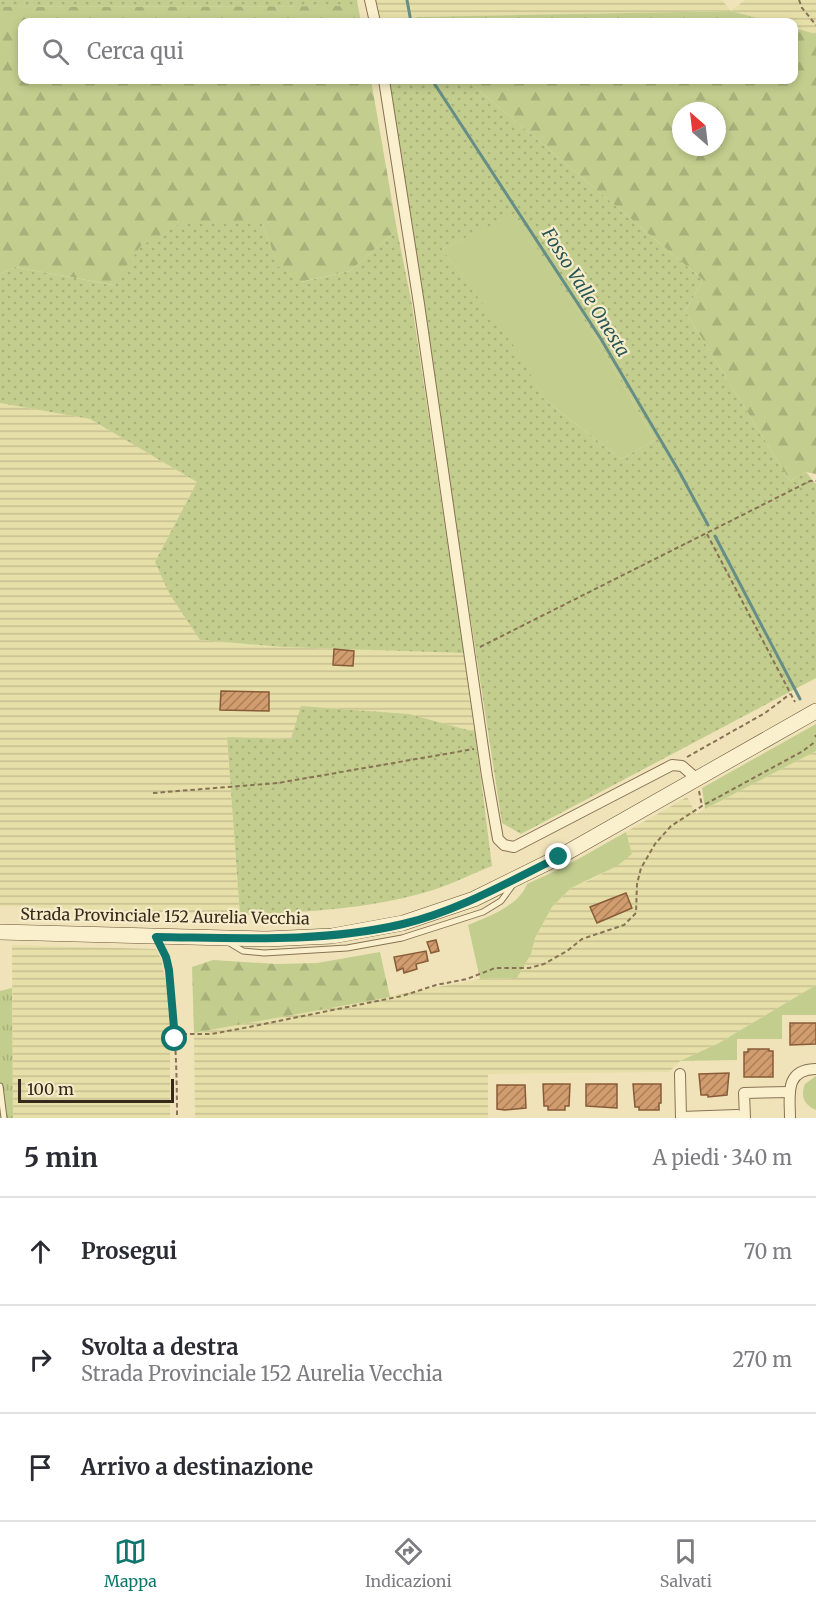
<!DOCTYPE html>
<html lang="it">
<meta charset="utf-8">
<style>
body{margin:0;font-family:Merriweather,serif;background:#f7f7f7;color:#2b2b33}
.compass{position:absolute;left:672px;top:102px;width:54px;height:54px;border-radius:50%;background:#fff;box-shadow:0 3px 9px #0003;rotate:332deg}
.scale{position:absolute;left:18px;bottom:15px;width:156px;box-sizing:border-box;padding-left:6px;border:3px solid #36291a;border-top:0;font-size:16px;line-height:21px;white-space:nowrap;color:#36291a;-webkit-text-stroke:4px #f7ecca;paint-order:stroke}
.stop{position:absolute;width:18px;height:18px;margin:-14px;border:4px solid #0f766e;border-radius:50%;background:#fff}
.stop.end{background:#0f766e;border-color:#fff;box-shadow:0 2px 6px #0008}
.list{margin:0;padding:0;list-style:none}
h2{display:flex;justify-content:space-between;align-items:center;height:78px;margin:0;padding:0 24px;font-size:26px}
h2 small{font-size:20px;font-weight:400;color:#7c7c81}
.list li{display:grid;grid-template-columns:39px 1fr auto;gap:18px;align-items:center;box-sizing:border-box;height:108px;padding:0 24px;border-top:2px solid #e1e1e2}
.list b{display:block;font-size:22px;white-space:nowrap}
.list p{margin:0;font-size:20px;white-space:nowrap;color:#7c7c81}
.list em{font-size:20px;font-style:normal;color:#7c7c81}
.icon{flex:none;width:33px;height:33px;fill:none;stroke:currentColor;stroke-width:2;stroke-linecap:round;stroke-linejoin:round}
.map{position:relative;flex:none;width:816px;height:1118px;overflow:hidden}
.search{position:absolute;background:#fff;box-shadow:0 3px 9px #0003;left:18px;right:18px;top:18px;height:66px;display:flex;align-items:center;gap:15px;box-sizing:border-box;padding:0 21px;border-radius:12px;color:#7c7c81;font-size:22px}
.sheet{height:402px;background:#fff}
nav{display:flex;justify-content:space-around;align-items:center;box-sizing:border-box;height:84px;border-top:2px solid #e1e1e2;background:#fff;font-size:16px;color:#7c7c81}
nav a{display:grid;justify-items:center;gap:3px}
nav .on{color:#0f766e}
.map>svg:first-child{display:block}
</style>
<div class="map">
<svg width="816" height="1118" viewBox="0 0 816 1118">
<defs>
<pattern id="farmland-rules" width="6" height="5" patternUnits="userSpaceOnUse" patternTransform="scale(1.5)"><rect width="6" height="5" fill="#e6dfa8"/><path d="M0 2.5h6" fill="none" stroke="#c6bf90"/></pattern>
<pattern id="forest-firs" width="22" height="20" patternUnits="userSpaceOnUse" patternTransform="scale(1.5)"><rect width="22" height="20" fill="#c3ce8e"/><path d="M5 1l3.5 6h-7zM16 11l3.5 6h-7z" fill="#a8b17a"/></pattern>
<pattern id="park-tufts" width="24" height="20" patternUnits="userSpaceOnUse" patternTransform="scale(1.5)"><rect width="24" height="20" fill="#c3ce8e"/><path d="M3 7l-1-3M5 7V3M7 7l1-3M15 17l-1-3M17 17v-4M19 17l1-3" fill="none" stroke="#a8b17a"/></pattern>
<pattern id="garden-dots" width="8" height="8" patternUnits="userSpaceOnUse" patternTransform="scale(1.5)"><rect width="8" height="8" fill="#c3ce8e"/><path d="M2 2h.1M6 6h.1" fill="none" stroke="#a8b17a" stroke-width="1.8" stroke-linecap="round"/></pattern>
<pattern id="building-hatch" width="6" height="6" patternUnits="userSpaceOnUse" patternTransform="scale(1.5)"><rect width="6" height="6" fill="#d19c6e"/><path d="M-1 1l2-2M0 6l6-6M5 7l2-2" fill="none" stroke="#aa7f5a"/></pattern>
</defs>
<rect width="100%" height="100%" fill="#f0e3ba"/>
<!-- farmland -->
<g fill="url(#farmland-rules)">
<path d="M373 0H722L731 11 745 0H816V34L794 28V22H773L731 11 416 17V22H378Z"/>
<path d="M0 403 90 419 197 482 155 562 200 640 282 647 464 653 475 732 409 714 302 706 291 739 227 737 240 915 0 906Z"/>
<path d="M816 751V985L719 1043 680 1061 669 1072 488 1074V1118H195L194 1033 480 979 517 978 531 954 535 938 552 907 571 888 597 877 632 854 626 832 687 797 696 814Z"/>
<path d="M12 945 156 949 161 959 170 1003V1118H13Z"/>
</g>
<!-- grass -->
<g fill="#c3ce8e">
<path d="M514 213 598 341 655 440 621 459 544 399 516 350 442 249Z"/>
<path d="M816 724V751L705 809 702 788Z"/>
<path d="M626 832 632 854 617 866 571 888 552 907 535 938 531 954 517 978 480 979 468 925C487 917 519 906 527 884L564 867Z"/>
<path d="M816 985V1015H782V1039H737V1060L680 1061 719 1043Z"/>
<path d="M816 1076V1110C804 1105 800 1096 805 1084Z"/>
</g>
<!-- forest -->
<g fill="url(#forest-firs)" fill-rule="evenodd">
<path d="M358 6 361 22H22V80H371L397 230 350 271 300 282 279 268 261 221 141 246 114 285 15 267 0 274V7Z"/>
<path d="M731 11 773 22H416V17Z"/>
<path d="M794 28 816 34V474L806 472 790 481 685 311 703 280 467 80H794ZM681 111H717V147H681Z"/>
<path d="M380 952 390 997 194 1033 192 967 213 960 276 964 317 963Z"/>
</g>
<!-- park -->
<path fill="url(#park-tufts)" d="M12 988 13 1118H0V991Z"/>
<!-- garden -->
<g fill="url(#garden-dots)" fill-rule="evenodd">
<path d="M0 0H357L358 6 0 7Z"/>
<path d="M388 80H467L703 280 685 311 790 481 806 472 816 484V678L521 834 502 823ZM514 214 598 341 655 440 621 459 544 399 517 350 442 249Z"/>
<path d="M261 221 279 267 301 282 350 271 397 230 412 305 464 653 282 647 200 640 169 593 155 562 197 482 90 419 0 403V274L15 267 113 285 141 246 184 222Z"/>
<path d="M301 706 409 714 475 732 492 866C469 875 446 887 423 893 363 910 302 912 240 915L227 737 291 739Z"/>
</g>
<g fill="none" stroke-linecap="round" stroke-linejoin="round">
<!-- stream -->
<g stroke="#678e86" stroke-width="3">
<path d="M407 0 411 22"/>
<path d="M432 80 601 339 680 473 708 525"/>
<path d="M715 536 800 699"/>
</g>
</g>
<!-- building -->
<g fill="url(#building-hatch)" stroke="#885c38" stroke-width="1.5">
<path d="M334 649 354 651 353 666 333 665Z"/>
<path d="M221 691 269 692V711L220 710Z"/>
<path d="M626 893 632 908 597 923 590 907Z"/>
<path d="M436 940 439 951 431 953 427 942Z"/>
<path d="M426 951 428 961 416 964 417 969 404 973 403 968 397 971 394 957Z"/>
<path d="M790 1023H816V1044L790 1045Z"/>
<path d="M748 1049H769V1051H773V1077H744V1052H748Z"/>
<path d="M729 1073 727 1095 708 1097V1095H701L699 1074Z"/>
<path d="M543 1084H570L569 1106H565V1110H548V1106H544Z"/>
<path d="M586 1084H617V1108L586 1106Z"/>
<path d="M633 1084H661V1103H659V1110H639V1107H635Z"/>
<path d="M497 1085H525L526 1108 505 1110 497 1109Z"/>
</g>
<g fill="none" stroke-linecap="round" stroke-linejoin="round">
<!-- service casing -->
<g stroke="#887254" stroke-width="7">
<g id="service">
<path d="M228 942 243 951 264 953 347 948 402 938 483 912 501 901 512 886"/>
<path d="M0 1086 4 1118"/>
</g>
</g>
<!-- minor casing -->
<g stroke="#887254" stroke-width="12">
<g id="minor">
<path d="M370 0 375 22"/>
<path d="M384 80 419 304 487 776 498 839 504 845 514 847 672 765 682 766 697 779"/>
<path d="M680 1074 681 1118"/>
<path d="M681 1117 737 1115 740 1118"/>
<path d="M745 1118 744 1093 790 1092"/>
<path d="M790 1118C790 1096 784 1070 815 1069"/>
</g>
</g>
<!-- secondary casing -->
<g stroke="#695337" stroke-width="16">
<path id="secondary" d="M0 932 267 939 332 936 403 923 474 899 559 857 816 711"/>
</g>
<!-- path -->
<g stroke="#887254" stroke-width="2" stroke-dasharray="4.5 3" stroke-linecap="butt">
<path d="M799 0 802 8 816 25"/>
<path d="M707 534 795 702"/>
<path d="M480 647 810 481H816"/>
<path d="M815 735 816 737"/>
<path d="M687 757 765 713 790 694"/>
<path d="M699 791 702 806"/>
<path d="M153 793 278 783 474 749"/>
<path d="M161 947C170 966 170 986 172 1006 176 1043 177 1081 177 1118"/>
<path d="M175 1034H211L239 1029 402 996 436 985 467 979 495 968H529L544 964 567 951 582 939 624 925 636 913 637 884 641 868 655 844 671 826 702 806 803 751 816 741"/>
</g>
<!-- service -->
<use href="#service" stroke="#fbf0ce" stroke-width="5"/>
<!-- minor -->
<use href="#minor" stroke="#fbf0ce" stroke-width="10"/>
<!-- secondary -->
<use href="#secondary" stroke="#fbf0ce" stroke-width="15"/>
</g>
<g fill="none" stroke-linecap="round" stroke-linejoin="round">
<!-- route -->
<path stroke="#0f766e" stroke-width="8" d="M175 1039 169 970 166 957 156 937C238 938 322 943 403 924 458 911 508 882 559 857"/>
</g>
<g text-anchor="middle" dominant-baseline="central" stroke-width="4.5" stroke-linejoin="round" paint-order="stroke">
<!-- street labels -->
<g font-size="16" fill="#36291a" stroke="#f7ecca">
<text transform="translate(165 916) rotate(1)">Strada Provinciale 152 Aurelia Vecchia</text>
</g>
<!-- water labels -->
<g font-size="18" font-style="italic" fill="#285656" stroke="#f7ecca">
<text transform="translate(586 292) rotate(58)">Fosso Valle Onesta</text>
</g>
</g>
</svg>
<svg class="compass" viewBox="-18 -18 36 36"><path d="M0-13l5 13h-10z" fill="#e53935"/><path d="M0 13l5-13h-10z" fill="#7c7c81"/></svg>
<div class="scale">100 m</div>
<div class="stop" style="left:175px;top:1039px"></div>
<div class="stop end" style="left:559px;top:857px"></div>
<div class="search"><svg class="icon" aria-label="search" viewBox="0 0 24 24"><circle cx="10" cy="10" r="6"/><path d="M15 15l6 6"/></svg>Cerca qui</div>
</div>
<section class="sheet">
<h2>5 min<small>A piedi · 340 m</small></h2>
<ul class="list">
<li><svg class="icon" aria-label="ahead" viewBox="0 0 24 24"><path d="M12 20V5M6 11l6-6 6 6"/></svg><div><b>Prosegui</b></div><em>70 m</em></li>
<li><svg class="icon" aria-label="right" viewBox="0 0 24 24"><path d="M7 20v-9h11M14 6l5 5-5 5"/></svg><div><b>Svolta a destra</b><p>Strada Provinciale 152 Aurelia Vecchia</p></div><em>270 m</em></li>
<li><svg class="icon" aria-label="arrive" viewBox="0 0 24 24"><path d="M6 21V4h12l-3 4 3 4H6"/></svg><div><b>Arrivo a destinazione</b></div></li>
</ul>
</section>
<nav>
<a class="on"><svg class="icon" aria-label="map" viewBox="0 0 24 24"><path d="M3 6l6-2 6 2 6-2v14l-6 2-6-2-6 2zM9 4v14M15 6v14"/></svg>Mappa</a>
<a><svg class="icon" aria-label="directions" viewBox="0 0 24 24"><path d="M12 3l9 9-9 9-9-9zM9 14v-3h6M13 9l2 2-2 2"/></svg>Indicazioni</a>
<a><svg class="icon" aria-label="saved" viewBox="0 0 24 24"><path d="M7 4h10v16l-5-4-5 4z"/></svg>Salvati</a>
</nav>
